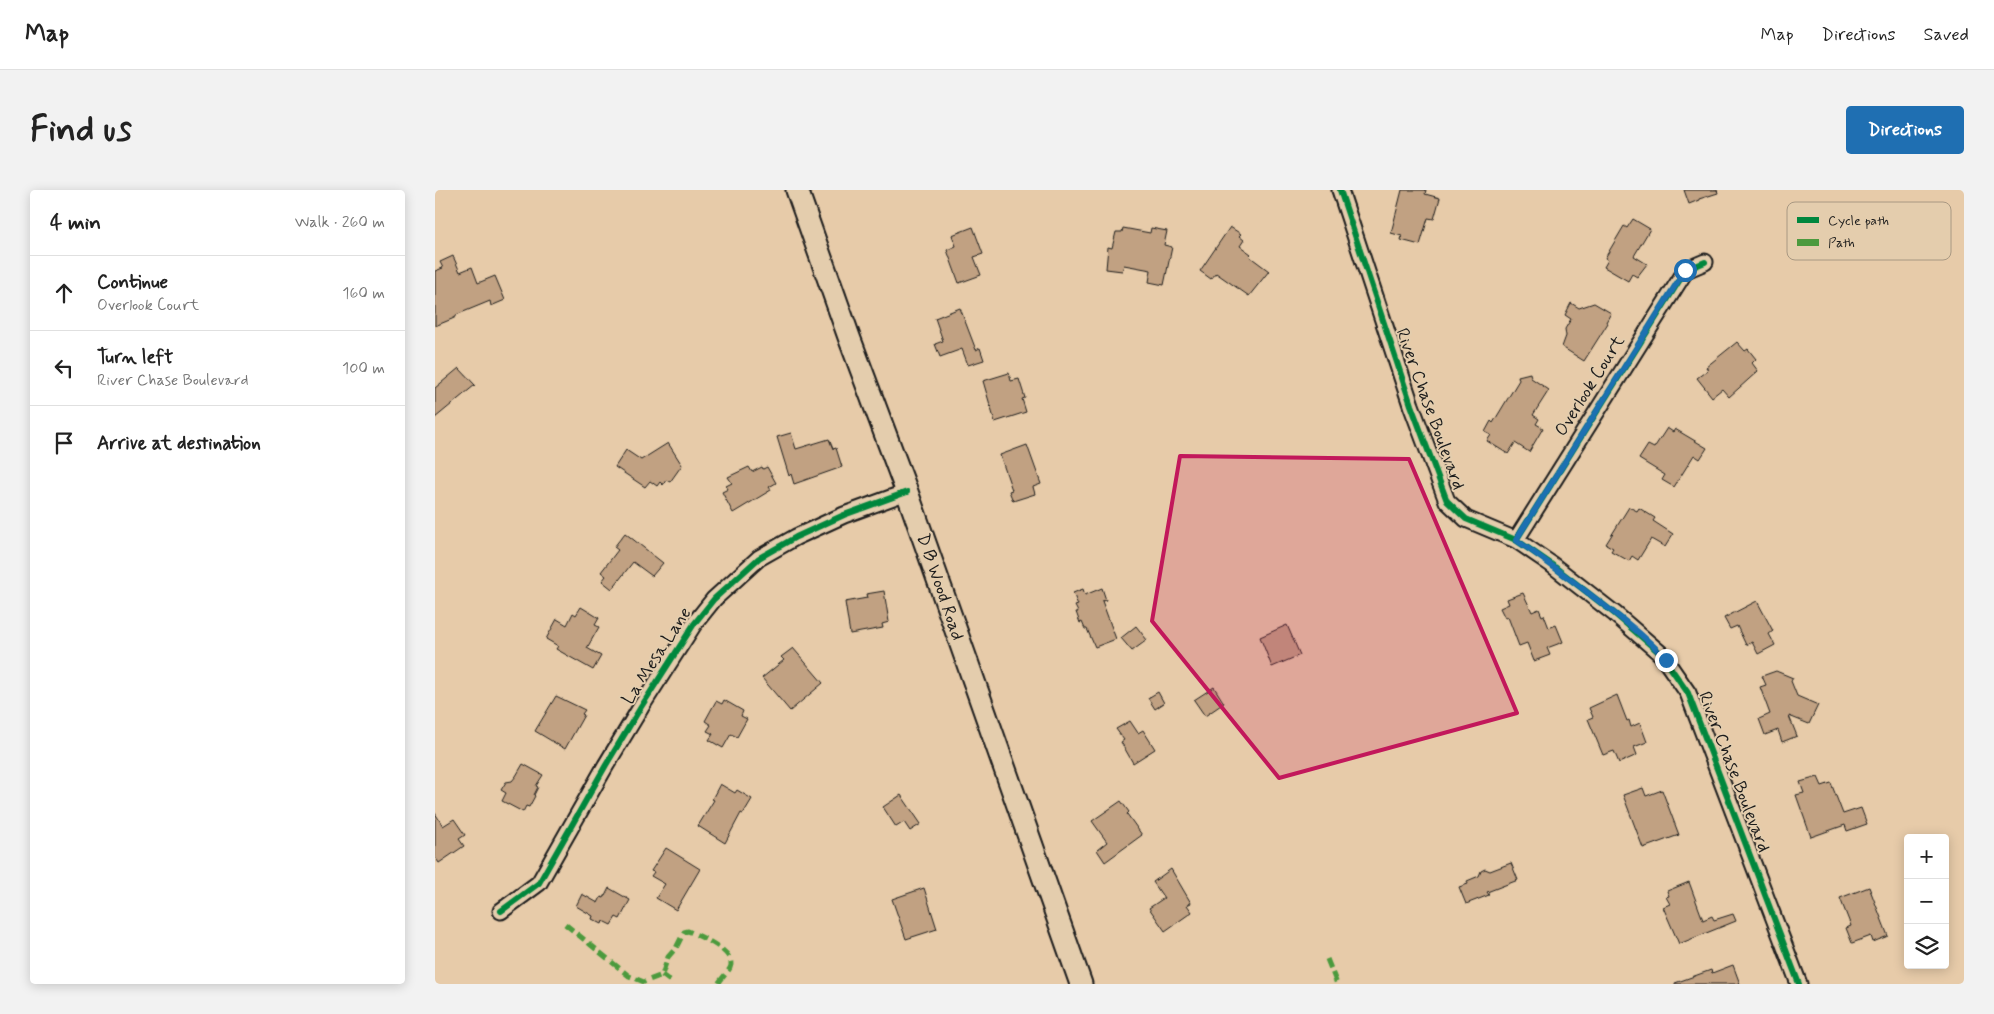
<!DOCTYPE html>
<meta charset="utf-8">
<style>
body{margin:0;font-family:Mynerve,sans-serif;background:#f2f2f2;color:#222}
.controls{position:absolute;right:15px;bottom:15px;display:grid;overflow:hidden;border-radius:5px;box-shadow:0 2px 12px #0003}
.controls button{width:45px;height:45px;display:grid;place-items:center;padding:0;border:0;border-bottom:1px solid #e0e0e0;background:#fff;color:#222;font:25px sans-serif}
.stop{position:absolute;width:15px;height:15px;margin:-11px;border:4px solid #1f6fb2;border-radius:50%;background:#fff}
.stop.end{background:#1f6fb2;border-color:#fff;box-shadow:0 1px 5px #0008}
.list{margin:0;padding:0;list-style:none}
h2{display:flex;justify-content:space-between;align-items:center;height:65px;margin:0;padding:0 20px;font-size:21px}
h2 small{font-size:16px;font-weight:400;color:#767676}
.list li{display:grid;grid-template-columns:32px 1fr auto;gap:15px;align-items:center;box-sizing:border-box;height:75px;padding:0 20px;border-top:1px solid #e0e0e0}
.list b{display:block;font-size:19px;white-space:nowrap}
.list p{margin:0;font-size:16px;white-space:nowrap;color:#767676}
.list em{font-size:16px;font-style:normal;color:#767676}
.icon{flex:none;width:28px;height:28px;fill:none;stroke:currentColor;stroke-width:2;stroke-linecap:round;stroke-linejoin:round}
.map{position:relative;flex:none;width:1529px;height:794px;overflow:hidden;border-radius:5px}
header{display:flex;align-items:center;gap:30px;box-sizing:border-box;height:70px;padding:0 25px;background:#fff;border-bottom:1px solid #e0e0e0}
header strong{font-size:24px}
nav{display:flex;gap:28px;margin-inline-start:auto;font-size:18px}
.intro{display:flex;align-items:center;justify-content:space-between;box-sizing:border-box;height:120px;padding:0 30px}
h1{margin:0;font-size:35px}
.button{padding:12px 22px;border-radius:5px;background:#1f6fb2;color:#fff;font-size:18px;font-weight:700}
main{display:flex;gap:30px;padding:0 30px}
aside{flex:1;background:#fff;border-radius:5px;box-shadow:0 2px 12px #0003}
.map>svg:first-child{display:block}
</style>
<header>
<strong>Map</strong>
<nav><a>Map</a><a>Directions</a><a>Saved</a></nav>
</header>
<div class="intro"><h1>Find us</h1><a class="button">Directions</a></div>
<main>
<aside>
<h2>4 min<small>Walk · 260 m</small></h2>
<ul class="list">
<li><svg class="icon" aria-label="ahead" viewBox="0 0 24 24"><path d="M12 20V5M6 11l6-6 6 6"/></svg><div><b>Continue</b><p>Overlook Court</p></div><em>160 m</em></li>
<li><svg class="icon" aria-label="left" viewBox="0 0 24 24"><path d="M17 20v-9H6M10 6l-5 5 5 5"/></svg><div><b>Turn left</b><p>River Chase Boulevard</p></div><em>100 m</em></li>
<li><svg class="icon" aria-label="arrive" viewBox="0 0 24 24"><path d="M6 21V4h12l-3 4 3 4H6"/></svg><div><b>Arrive at destination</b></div></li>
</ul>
</aside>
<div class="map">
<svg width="1529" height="794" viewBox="0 0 1529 794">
<rect width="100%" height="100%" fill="#e7cba9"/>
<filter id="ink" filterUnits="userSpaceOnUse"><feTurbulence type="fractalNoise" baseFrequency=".02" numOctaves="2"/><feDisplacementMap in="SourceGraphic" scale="10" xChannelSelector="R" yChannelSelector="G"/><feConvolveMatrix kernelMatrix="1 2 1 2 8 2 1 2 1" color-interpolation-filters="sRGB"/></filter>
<g filter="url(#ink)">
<!-- building -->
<g fill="#c1a182" stroke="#1c1c1c">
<path d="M967 0H991L990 4 1005 8 999 29 993 28 985 55 966 50 967 46 956 43Z"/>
<path d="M1249 0H1282L1283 3 1264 9V10L1254 14Z"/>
<path d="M1198 29 1215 39 1199 66 1212 74 1202 87 1197 84 1193 91 1169 77 1173 70 1170 68 1189 36 1192 38Z"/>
<path d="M538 37 548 64 539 67 546 85 524 93 512 60 521 56 517 45Z"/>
<path d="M795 37 806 44 804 46 809 50 805 56 816 64 814 66 834 81 814 106 781 83 776 89 765 81Z"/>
<path d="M688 38 715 43 716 38 732 41 729 55 737 57 729 95 714 92 716 80 689 75 687 81 671 79 673 57 677 58 681 42H687Z"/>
<path d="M18 66 25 82 37 77 43 93 60 86 70 110 56 116 55 111 21 125V127L17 129 0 136V81L8 78 5 72Z"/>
<path d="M1136 113 1144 118 1159 113 1176 123 1171 132 1173 133 1149 171 1127 157 1131 146 1130 139 1136 129 1130 125Z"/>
<path d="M525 118 541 160 545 158 549 170 533 175 527 159 505 167 500 154 508 151 500 128Z"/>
<path d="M1302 152 1310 161 1313 159 1321 169 1317 173 1323 181 1294 207 1287 199 1277 207 1262 188 1273 180 1271 177Z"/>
<path d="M24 178 40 195 0 228V198Z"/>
<path d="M574 183 576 191 584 189 590 208 587 209 591 222 560 232 548 191Z"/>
<path d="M1095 183 1096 188 1114 200 1098 225 1104 229 1101 234 1108 238 1094 262 1080 253 1073 264 1052 251 1056 245 1050 242 1056 231 1058 233 1084 190 1083 186Z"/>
<path d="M1232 238 1238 242 1240 239 1272 258 1265 269 1259 265 1239 297 1227 290 1230 285 1204 269 1213 255 1219 258Z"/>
<path d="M356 243 361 259 394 249 398 259 401 258 407 277 359 294 356 284 354 286 342 247Z"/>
<path d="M233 253 247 275 235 292 231 290 228 295 225 292 222 296 215 291 210 297 180 277 191 260 206 270Z"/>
<path d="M592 255 606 294 598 297 600 304 578 311 574 301 577 300 565 265Z"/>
<path d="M314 277 317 282 327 277 328 279 332 277 341 293 334 297 336 300 298 323 287 302 293 299 291 296 297 293 293 287Z"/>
<path d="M1194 317 1202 321 1204 318 1220 328 1218 331 1238 344 1230 357 1216 349 1203 370 1197 366 1194 371 1176 361 1178 358 1171 354Z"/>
<path d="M190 343 228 373 217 386 198 372 177 399 167 391 171 386 166 382 183 360 179 357Z"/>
<path d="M667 398 671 410 667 411 681 449 660 457 652 439H650L647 432 645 433 641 422H643L640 416 643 415 638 403 648 399 650 405Z"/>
<path d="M449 401 454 432 447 434 448 438 415 444 410 412 432 408 431 404Z"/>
<path d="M1088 403 1097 422 1104 419 1107 426 1109 425 1114 438 1121 435 1128 452 1112 458 1115 465 1099 471 1092 453 1084 456 1073 427 1070 428 1065 418 1074 414 1072 409Z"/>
<path d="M1322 411 1338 441 1334 444 1340 455 1323 464 1317 452 1311 455 1302 436 1295 439 1289 428Z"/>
<path d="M146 417 164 428 160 435 164 437 152 458 166 466 158 480 121 459 123 456 111 449 122 429 132 435 138 423 141 425Z"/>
<path d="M852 435 865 465 837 477 825 447Z"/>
<path d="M701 436 712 450 697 461 686 448Z"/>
<path d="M358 458 388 493 355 521 327 488 349 470 346 467Z"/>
<path d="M1341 481 1358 488 1356 491 1362 506 1383 515 1374 534 1354 526 1362 546 1347 552 1343 540 1330 545 1324 529 1335 524 1325 497 1331 495 1327 486Z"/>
<path d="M779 497 789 513 770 526 759 510Z"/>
<path d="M723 502 729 513 720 519 713 508Z"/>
<path d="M1182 505 1192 531 1194 530 1196 537 1205 533 1212 552 1199 557 1202 565 1184 573 1179 561 1168 565 1153 529 1158 527 1154 518Z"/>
<path d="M121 506 150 520 147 524 149 525 130 559 100 541Z"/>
<path d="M289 510 308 521 306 526 312 529 302 547 296 544 288 558 274 550 278 544 272 541 276 535 270 531 281 511 287 514Z"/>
<path d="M695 531 703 543 708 540 720 559 698 573 686 552 689 550 681 539Z"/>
<path d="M88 574 108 585 101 596 103 597 99 605 100 606 94 617 91 616 88 622 67 611 71 603 66 600 71 592 77 591 81 586Z"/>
<path d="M1383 587 1387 596 1396 593 1408 624 1426 618 1432 634 1412 641 1410 635 1376 647 1361 605 1369 603 1365 592Z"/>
<path d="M285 594 300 603 302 600 317 609 308 624 306 623 290 653 263 636 279 610 277 609Z"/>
<path d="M1208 598 1211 606 1227 600 1244 645 1208 658 1188 605Z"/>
<path d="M466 605 486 634 475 641 469 632 461 637 448 617Z"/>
<path d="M686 611 694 622 692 624 707 645 670 672 662 660 672 652 657 631Z"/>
<path d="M0 623 8 636 19 629 30 645 24 649 29 656 4 673 0 667Z"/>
<path d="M231 658 265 679 241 720 221 708 230 694 216 686 219 682 216 681Z"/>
<path d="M1076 673 1083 690 1052 702 1054 705 1031 714 1024 697 1033 694 1032 691 1044 686 1046 681 1050 679 1055 681Z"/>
<path d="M736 679 756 713 752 715 757 722 730 741 714 718 729 708 718 692Z"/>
<path d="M1254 692 1268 730 1277 726 1279 730 1298 724 1301 731 1244 754 1228 717 1235 714 1231 707 1234 706 1232 701Z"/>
<path d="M1434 697 1453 746 1438 752 1436 746 1417 753 1411 738 1416 736 1405 708Z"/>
<path d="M174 698 195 710 185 729 181 727 176 735 168 731 167 734 157 729 158 726 141 716 147 704 163 713 166 707 169 708Z"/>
<path d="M489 698 502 739 471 749 457 709Z"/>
<path d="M1298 775 1305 794H1240V793L1276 780 1277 783Z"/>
</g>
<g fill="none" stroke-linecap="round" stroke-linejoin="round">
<!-- street casing -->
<g stroke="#1c1c1c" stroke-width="19">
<g id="street">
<path d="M905 0 976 215 1012 311 1031 329 1081 350 1116 374 1180 424 1226 464 1253 503 1364 794"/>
<path d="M1081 350 1251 80 1270 72"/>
<path d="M66 721 104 693 171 575 206 517 259 434 279 409 324 368 361 347 409 325 472 302"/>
</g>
</g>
<!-- secondary casing -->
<g stroke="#1c1c1c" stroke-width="25">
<path id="secondary" d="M362 0 414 147 472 302 646 794"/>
</g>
<!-- street -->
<use href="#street" stroke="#e4cdad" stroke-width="15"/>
<!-- secondary -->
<use href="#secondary" stroke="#e4cdad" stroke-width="21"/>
<!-- quiet -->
<g stroke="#4c9a3e" stroke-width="5" stroke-dasharray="10 5" stroke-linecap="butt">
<path d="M130 734 194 786 209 792 227 785 233 767 241 758 249 742 253 741C264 746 303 762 295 778 292 783 286 789 283 794"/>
<path d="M892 769 902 794"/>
<path d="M227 785 239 794"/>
</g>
<!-- cycleway casing -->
<g stroke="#e4cdad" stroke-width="9">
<g id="cycleway">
<path d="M905 0 976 215 1012 311 1031 329 1081 350 1116 374 1180 424 1226 464 1253 503 1364 794"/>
<path d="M1081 350 1251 80 1270 72"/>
<path d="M66 721 104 693 171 575 206 517 259 434 279 409 324 368 361 347 409 325 472 302"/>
</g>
</g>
<!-- cycleway -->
<use href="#cycleway" stroke="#00873e" stroke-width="6"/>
</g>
</g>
<g fill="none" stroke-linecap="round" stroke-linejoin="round" filter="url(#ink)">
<!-- route -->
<path stroke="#1f6fb2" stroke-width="6" d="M1231 470C1215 450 1194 435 1174 419 1143 395 1113 372 1081 350L1250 80"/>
</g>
<!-- marked area -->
<path fill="#c2185b" fill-opacity="0.2" stroke="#c2185b" stroke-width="4" stroke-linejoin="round" d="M745 266 974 269 1082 523 844 588 717 431Z"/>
<g text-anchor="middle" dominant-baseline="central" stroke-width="4" stroke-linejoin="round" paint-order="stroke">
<!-- street labels -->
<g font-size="18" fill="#1c1c1c" stroke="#e4cdad">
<text transform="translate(1155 196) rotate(-58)">Overlook Court</text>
<text transform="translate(995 219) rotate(70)">River Chase Boulevard</text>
<text transform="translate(505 397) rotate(71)">D B Wood Road</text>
<text transform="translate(222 466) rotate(-57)">La Mesa Lane</text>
<text transform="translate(1299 582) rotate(69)">River Chase Boulevard</text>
</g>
</g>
<!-- legend -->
<rect x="1352" y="12" width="164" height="58" rx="8" fill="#e4cdad" stroke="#a89882" stroke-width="1"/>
<rect x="1362" y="27" width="22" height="6" fill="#00873e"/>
<rect x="1362" y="49" width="22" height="7" fill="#4c9a3e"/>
<g font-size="14" fill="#1c1c1c">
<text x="1393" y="35">Cycle path</text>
<text x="1393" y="57">Path</text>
</g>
</svg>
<div class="controls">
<button>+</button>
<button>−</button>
<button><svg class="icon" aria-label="layers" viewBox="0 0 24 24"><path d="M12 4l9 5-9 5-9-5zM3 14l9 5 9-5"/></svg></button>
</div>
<div class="stop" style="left:1250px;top:80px"></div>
<div class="stop end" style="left:1231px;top:470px"></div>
</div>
</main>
